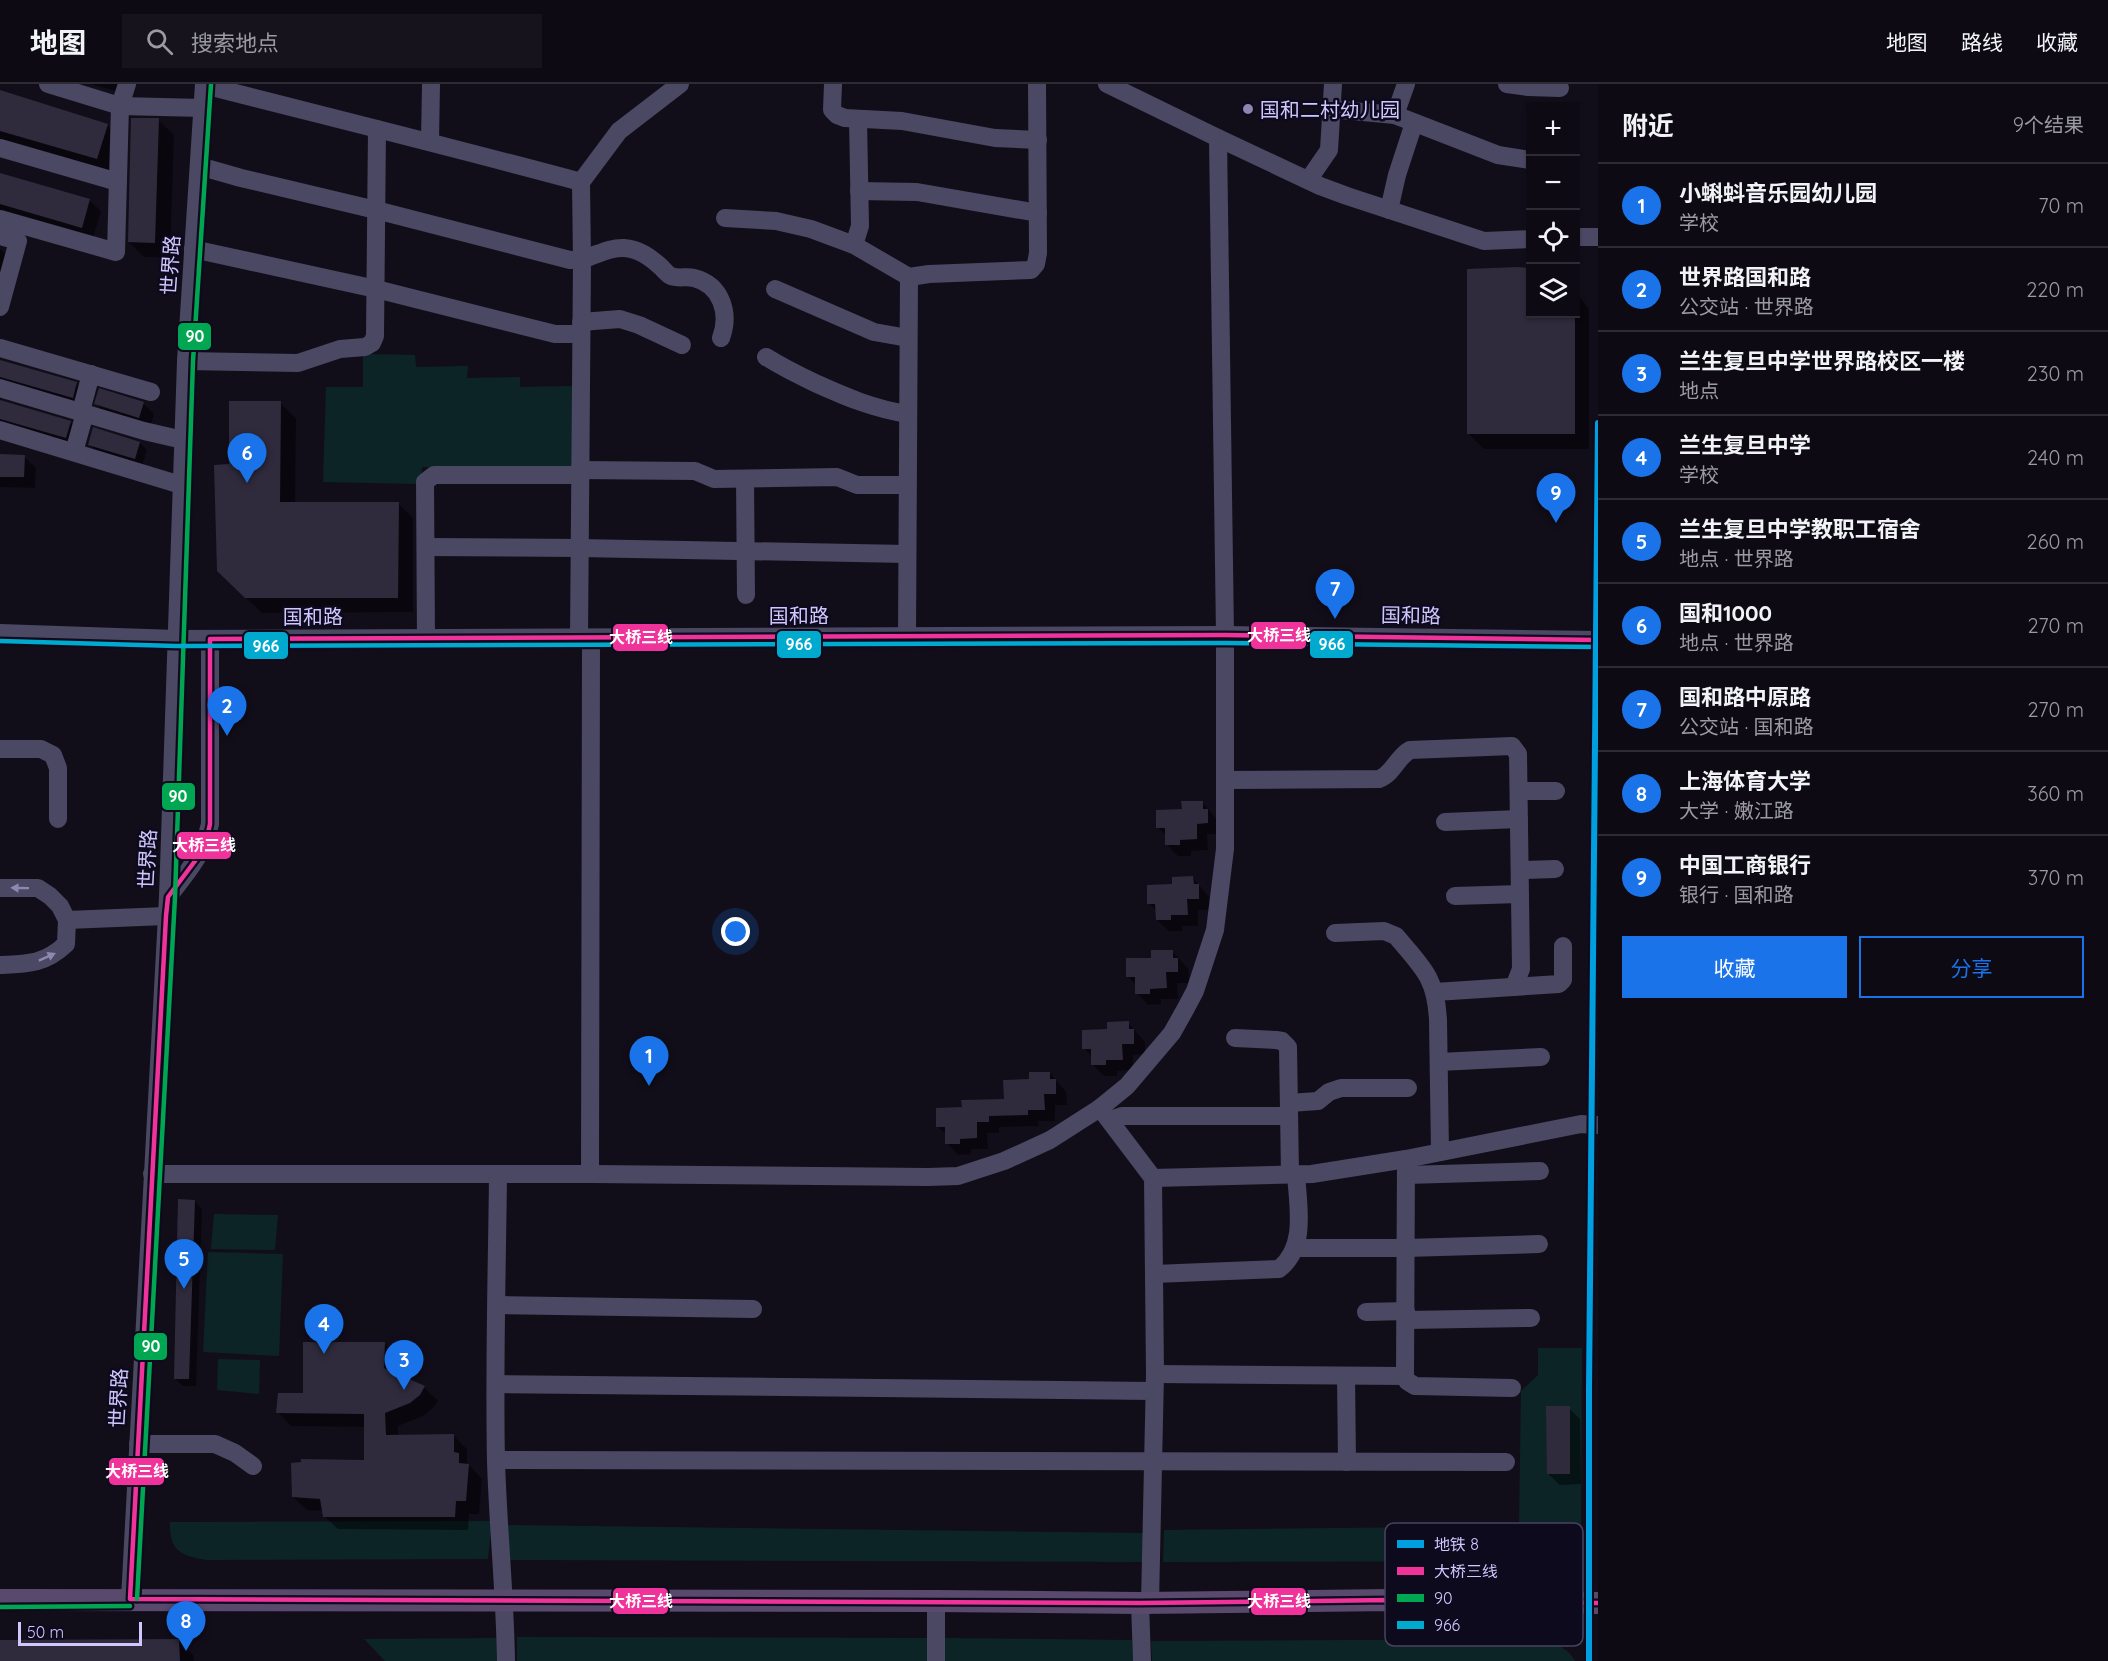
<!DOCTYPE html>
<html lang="zh">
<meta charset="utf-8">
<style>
body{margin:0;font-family:Quicksand,"Noto Sans SC",sans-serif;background:#16131d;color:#f1f3f6}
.controls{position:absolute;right:18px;top:18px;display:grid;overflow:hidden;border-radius:0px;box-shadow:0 2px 4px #0004}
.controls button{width:54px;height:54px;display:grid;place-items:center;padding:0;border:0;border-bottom:2px solid #2d2b34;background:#0d0a14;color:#f1f3f6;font:30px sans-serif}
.scale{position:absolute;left:18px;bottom:15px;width:124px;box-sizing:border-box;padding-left:6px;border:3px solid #d0c7ff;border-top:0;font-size:16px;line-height:21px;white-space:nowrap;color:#d0c7ff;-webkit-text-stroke:4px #0e0a1e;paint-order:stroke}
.you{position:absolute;left:736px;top:848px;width:21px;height:21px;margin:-15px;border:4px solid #fff;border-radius:50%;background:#1a73e8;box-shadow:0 0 0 9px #1a73e833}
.badge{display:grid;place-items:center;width:39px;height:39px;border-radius:50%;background:#1a73e8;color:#fff;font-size:20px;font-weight:700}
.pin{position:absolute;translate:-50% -50px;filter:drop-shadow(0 2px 3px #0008)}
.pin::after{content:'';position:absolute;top:32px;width:21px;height:18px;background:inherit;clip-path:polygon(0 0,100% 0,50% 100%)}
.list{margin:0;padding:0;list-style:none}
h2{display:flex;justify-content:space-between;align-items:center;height:78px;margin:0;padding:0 24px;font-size:26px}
h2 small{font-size:20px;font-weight:400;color:#9a9aa0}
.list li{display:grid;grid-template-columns:39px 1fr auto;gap:18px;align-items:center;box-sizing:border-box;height:84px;padding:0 24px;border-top:2px solid #2d2b34}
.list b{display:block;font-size:22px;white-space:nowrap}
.list p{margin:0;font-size:20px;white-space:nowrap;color:#9a9aa0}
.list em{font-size:20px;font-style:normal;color:#9a9aa0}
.actions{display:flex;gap:12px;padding:18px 24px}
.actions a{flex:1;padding:14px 0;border:2px solid #1a73e8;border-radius:0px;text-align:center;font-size:21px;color:#1a73e8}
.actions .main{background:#1a73e8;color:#fff}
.icon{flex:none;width:33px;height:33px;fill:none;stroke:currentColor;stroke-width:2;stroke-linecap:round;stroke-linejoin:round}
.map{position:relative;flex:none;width:1598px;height:1577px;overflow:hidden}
header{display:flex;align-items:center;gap:36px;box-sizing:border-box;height:84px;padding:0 30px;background:#0d0a14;border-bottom:2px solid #2d2b34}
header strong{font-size:28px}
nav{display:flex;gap:33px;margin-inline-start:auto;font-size:21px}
.search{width:420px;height:54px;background:#16131d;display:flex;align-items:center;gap:15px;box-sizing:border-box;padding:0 21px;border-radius:0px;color:#9a9aa0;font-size:22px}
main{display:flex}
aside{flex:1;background:#0d0a14}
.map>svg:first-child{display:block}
</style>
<header>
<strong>地图</strong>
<div class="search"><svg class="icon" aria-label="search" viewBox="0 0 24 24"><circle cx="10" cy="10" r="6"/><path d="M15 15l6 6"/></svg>搜索地点</div>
<nav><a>地图</a><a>路线</a><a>收藏</a></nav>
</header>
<main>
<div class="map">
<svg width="1598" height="1577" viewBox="0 0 1598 1577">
<rect width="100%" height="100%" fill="#110e1a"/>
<!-- green -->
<g fill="#0d2427">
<path d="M363 270 415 271 416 283 468 282 467 294 520 293V303L572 302V382L422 383 421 400 323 398 326 303H363Z"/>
<path d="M214 1130 278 1131 275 1166 211 1165Z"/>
<path d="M208 1168 283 1170 279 1272 203 1268Z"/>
<path d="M1538 1264H1582L1581 1442C1561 1485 1538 1477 1497 1477L1163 1478 1164 1446 1519 1442 1521 1307 1538 1291Z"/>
<path d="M218 1275 260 1276 259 1310 217 1306Z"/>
<path d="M492 1437 488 1475 207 1476C181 1472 169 1467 170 1438Z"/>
<path d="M507 1441 1143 1449V1478L507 1476Z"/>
<path d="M517 1553 927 1554V1577H517Z"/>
<path d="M500 1554 501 1577H385L364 1555Z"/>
<path d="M943 1554 1132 1556 1133 1577H944Z"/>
<path d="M1541 1555C1554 1560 1568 1563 1575 1577H1152L1151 1557Z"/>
</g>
<!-- shadow -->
<g fill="#0007">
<path d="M91 0H132L127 10Z"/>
<path d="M0 7 107 41 122 56 112 89 0 57Z"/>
<path d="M158 36 174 51 170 174 144 173 129 158Z"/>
<path d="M0 90 89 116 101 127 93 154 0 128Z"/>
<path d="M0 165 15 178 0 232Z"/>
<path d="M1518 184 1530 185V230H1576V208L1589 225V365H1484L1469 350Z"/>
<path d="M0 277 76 300 88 311 84 324 3 307 0 317 70 338 82 350 77 365 0 346Z"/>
<path d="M143 319 154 330 150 344 107 331 96 320Z"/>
<path d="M280 319 296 334 295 420 398 419 413 434V528L262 529 218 487 230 382Z"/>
<path d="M140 359 147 366 142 382 97 368 89 360Z"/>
<path d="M0 372 24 373 36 384 35 404 0 403Z"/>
<path d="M1202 718 1219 738V750H1207L1208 766 1191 767V772H1178L1167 761V752L1158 744 1183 726Z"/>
<path d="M1193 794 1209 813 1210 826H1198V842H1182V847H1169L1157 836V828L1149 819 1174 801Z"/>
<path d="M1172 867 1189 886V899H1177L1178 915H1161V920L1148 921 1137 909 1136 901 1128 893 1153 875Z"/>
<path d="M1128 939 1145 958V970L1133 971V986L1117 987V992H1104L1093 981 1092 973 1084 964 1109 946Z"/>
<path d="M1050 989 1066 1008 1067 1021H1055V1037H1038L1039 1042 999 1043V1049H987L988 1065H971V1070L958 1071 947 1059V1051L938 1043 963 1025 1005 1016 1031 997Z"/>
<path d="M195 1117 202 1125 196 1302H183L175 1295Z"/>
<path d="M384 1260 398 1273 397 1291 424 1303 438 1317 433 1324 423 1332 398 1342V1352H454L467 1365V1379L482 1395 479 1430H469L468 1446 338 1445 324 1432V1427L307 1426 293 1413 366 1378V1343L291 1342 278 1328Z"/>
<path d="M1569 1324 1580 1335 1581 1400 1560 1401 1548 1390Z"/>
<path d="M0 1557H178L194 1572V1577H0Z"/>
</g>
<!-- building -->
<g fill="#2f2b3d">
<path d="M0 6 108 40 97 75 0 47Z"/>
<path d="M131 34H159L155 159 128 158Z"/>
<path d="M0 89 90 115 82 144 0 120Z"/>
<path d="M1518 183 1530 184V230H1575V350H1467V185Z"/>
<path d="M0 276 77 298 73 314 0 293Z"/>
<path d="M99 304 144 318 139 334 94 320Z"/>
<path d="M0 316 71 337 66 354 0 335Z"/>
<path d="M229 317H281L280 418H399L398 514H245L217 487 214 381 229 380Z"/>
<path d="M93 343 140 358 135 375 88 361Z"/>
<path d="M0 370 25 371 24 393H0Z"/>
<path d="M1181 717H1203V725H1208V739L1197 740V755L1180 756V761H1165V744H1156V726L1182 725Z"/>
<path d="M1193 792 1194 800H1199V815H1187L1188 831H1171V836H1156L1155 820H1147V801L1172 800V793Z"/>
<path d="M1151 866H1173V874H1178V888H1166L1167 904 1150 905V910H1135V893H1126V874H1151Z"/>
<path d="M1129 937V945H1134V960H1122L1123 976H1106V981H1091V965H1082V946L1107 945V938Z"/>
<path d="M1029 988H1050V995H1056V1010H1044L1045 1026H1028V1031L989 1032V1038H977V1054L960 1055V1060H945V1043H936V1024L962 1023 961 1016 1004 1015 1003 996 1029 995Z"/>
<path d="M178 1115 195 1116 189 1295H174Z"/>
<path d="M303 1258H385L384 1284 425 1302 420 1311 410 1319 385 1329 386 1351 454 1350V1368L459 1369V1379L469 1380 466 1417H456L455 1433H323L320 1415 292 1413 291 1379 301 1378V1375L364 1376V1330L276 1329 278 1309H303Z"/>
<path d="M1546 1322H1570V1390H1547Z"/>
<path d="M179 1555 180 1577H0V1556Z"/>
</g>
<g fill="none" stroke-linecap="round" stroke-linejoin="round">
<!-- minor -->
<g stroke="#4b4863" stroke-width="18">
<path d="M48 0 120 22 203 24"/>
<path d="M833 0 832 26 837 31 845 34 902 37 995 54 1038 56"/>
<path d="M1107 0 1218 54 1320 102 1347 112 1484 157 1530 155"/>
<path d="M1507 0 1528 3 1560 4"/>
<path d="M204 1C329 33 455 64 581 98"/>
<path d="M1331 25 1395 31 1498 71 1530 76"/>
<path d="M1395 31 1406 0"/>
<path d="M430 57 431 0"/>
<path d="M0 64 118 98"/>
<path d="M199 82 241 94 376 126 570 176C590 177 604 163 624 164 639 165 650 173 661 183 664 186 667 190 671 192 678 195 687 192 694 194 722 201 730 230 721 254"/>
<path d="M1309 95 1329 66 1333 0"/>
<path d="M859 107 917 108 1038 129"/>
<path d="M1389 126 1397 91 1414 39"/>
<path d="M725 134 776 137 811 145 854 161 909 193 929 190 1031 186 1036 180 1038 169 1037 0"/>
<path d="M0 135 116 168 120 22 127 0"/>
<path d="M0 152 18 157 0 223"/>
<path d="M1576 153H1598"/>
<path d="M854 161 860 142 858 35"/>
<path d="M193 165 376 205 555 250H581"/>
<path d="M775 205 874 248 908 254"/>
<path d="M581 238 620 235 639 241 682 261"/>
<path d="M0 264 151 308"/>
<path d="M766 273C782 283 798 291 815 299 846 313 874 325 908 330"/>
<path d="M186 277 298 279 340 265 365 263 372 259 375 252 377 45"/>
<path d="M0 304 144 347 183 356"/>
<path d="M81 327 91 290"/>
<path d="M0 346 181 401"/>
<path d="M74 368 85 329"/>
<path d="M579 386 695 387 714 395 837 393 857 401H907"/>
<path d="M745 395 746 511"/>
<path d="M426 463 579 464 907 470"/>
<path d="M0 549 176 555 1225 551 1598 556"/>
<path d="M907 552 909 193"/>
<path d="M426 555 425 398 434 391H579"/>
<path d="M579 555 582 177 581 98 619 47 680 0"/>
<path d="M0 665H41L53 671 58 684V735"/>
<path d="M1225 696 1379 695C1393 690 1397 673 1410 666L1512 662 1518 670 1521 885 1514 903"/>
<path d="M1519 707H1556"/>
<path d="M1445 738 1519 735"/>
<path d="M1520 786 1555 785"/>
<path d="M0 804H38L50 812 60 822 67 836 66 860C45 880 28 880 0 881"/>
<path d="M1455 812 1520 810"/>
<path d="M168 813C187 788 203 772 210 740V555"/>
<path d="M67 836 166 832"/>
<path d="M1335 849 1384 847 1396 852C1422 883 1436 893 1438 936L1440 1068"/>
<path d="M1435 908 1559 900 1563 896V862"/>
<path d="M1235 954 1276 956 1282 957 1288 963 1290 1090"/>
<path d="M1439 978 1541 973"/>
<path d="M1289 1019 1318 1017 1329 1008 1341 1004H1408"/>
<path d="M1100 1024 1153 1094 1155 1290 1150 1519"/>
<path d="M1110 1036 1122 1032H1289"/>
<path d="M1406 1075 1405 1292 1407 1297 1415 1302 1512 1304"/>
<path d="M152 1090H590L928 1093 958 1092 1004 1077 1050 1056 1100 1024 1127 1002 1172 949 1186 924 1195 907 1215 846 1225 765V551L1218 54"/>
<path d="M590 1090 591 555"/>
<path d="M498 1091C497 1186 494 1282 496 1377 498 1444 505 1510 506 1577"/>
<path d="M1406 1091 1540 1087"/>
<path d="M1153 1094 1312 1090 1406 1075 1581 1040 1598 1041"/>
<path d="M1296 1164H1406L1539 1160"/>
<path d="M1154 1190 1279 1185C1307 1163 1298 1123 1296 1090"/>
<path d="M497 1221 753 1225"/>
<path d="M1366 1228 1406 1227"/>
<path d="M1406 1236 1531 1234"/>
<path d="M1155 1290 1405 1292"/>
<path d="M1346 1292 1347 1378"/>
<path d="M496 1300 1154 1307"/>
<path d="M138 1360H215L235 1369 253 1382"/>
<path d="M496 1376 1506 1378"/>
<path d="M130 1515 168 813 186 277 204 0"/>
<path d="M936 1517V1577"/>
<path d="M1140 1519 1142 1577"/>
</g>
<!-- major -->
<path stroke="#594a6d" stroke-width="22" d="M0 1516 936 1517 1140 1519 1391 1516 1598 1519"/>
<!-- bus-1 casing -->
<g stroke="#0e0a1e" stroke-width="9">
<path id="bus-1" d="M1598 556 1225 551 210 555V740L206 758 198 773 168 813 166 832 130 1515 1140 1519 1391 1516 1598 1519"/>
</g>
<!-- bus-2 casing -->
<g stroke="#0e0a1e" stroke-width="9">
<g id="bus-2">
<path d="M137 1515 175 813 193 277 211 0"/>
<path d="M0 1523 130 1522"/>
</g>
</g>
<!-- bus-3 casing -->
<g stroke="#0e0a1e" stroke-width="9">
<path id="bus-3" d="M0 557 176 562 1225 559 1598 563"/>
</g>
<!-- bus-1 -->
<use href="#bus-1" stroke="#ef339a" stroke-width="4.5"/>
<!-- bus-2 -->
<use href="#bus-2" stroke="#00a651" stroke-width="4.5"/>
<!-- bus-3 -->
<use href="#bus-3" stroke="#00a9ce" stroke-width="4.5"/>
<!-- metro-1 casing -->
<g stroke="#0e0a1e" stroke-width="10">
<path id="metro-1" d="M1589 1577V1306L1598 339"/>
</g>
<!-- metro-1 -->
<use href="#metro-1" stroke="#009fdf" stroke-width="6"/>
</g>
<!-- one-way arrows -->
<defs><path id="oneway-solid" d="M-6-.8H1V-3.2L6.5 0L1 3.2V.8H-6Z" transform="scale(1.5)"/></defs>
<g fill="#8e88b1">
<use href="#oneway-solid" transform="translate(20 804) rotate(-179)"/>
<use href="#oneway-solid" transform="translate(47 873) rotate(-24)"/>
</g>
<!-- markers -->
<circle fill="#8d86af" stroke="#0e0a1e" stroke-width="2" cx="1248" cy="25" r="6"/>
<g text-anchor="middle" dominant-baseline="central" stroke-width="5" stroke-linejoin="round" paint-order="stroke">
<!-- poi labels -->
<g font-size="20" fill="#d0c7ff" stroke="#0e0a1e" text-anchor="start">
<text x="1260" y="25">国和二村幼儿园</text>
</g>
<!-- street labels -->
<g font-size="20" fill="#d0c7ff" stroke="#0e0a1e">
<text transform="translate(170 181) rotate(-86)">世界路</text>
<text x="799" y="531">国和路</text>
<text transform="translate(1411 531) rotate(1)">国和路</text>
<text x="313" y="532">国和路</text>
<text transform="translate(147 775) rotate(-87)">世界路</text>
<text transform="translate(118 1314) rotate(-87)">世界路</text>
</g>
</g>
<!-- legend -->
<rect x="1385" y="1439" width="198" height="123" rx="9" fill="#0e0a1e" stroke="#484362" stroke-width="1.5"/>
<rect x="1397" y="1456" width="27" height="8" fill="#009fdf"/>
<rect x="1397" y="1483" width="27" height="8" fill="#ef339a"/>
<rect x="1397" y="1510" width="27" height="8" fill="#00a651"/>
<rect x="1397" y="1537" width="27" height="8" fill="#00a9ce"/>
<g font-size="16" fill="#d0c7ff">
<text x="1434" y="1466">地铁 8</text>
<text x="1434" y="1493">大桥三线</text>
<text x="1434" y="1520">90</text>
<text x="1434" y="1547">966</text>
</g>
<g stroke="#0e0a1e" stroke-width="2">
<rect x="177" y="238" width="35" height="29" rx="6" fill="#00a651"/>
<rect x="1250" y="537" width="57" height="29" rx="6" fill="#ef339a"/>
<rect x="612" y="539" width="57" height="29" rx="6" fill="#ef339a"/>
<rect x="1309" y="546" width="45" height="29" rx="6" fill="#00a9ce"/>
<rect x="776" y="546" width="46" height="29" rx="6" fill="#00a9ce"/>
<rect x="243" y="547" width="46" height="29" rx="6" fill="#00a9ce"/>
<rect x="161" y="698" width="35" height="29" rx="6" fill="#00a651"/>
<rect x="176" y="747" width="56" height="29" rx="6" fill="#ef339a"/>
<rect x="133" y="1248" width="35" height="29" rx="6" fill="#00a651"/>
<rect x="108" y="1373" width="57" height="29" rx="6" fill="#ef339a"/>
<rect x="612" y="1503" width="57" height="28" rx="6" fill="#ef339a"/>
<rect x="1250" y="1503" width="57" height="29" rx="6" fill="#ef339a"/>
</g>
<g font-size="16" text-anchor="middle" font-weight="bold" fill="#fff">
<text x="195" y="258">90</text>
<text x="1279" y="557">大桥三线</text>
<text x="641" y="559">大桥三线</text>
<text x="1332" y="566">966</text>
<text x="799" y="566">966</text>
<text x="266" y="568">966</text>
<text x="178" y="718">90</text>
<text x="204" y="767">大桥三线</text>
<text x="151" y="1268">90</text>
<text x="137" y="1393">大桥三线</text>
<text x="641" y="1523">大桥三线</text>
<text x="1279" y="1523">大桥三线</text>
</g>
</svg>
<div class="controls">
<button>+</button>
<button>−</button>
<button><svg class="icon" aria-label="locate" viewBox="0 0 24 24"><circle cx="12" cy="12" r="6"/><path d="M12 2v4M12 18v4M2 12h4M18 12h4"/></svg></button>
<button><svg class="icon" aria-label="layers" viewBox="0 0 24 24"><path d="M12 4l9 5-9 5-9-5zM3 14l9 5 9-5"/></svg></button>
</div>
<div class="scale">50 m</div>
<div class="you"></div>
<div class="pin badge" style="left:649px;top:1002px">1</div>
<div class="pin badge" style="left:227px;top:652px">2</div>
<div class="pin badge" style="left:404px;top:1306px">3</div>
<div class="pin badge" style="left:324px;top:1270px">4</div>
<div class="pin badge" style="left:184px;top:1205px">5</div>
<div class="pin badge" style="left:247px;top:399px">6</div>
<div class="pin badge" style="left:1335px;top:535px">7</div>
<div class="pin badge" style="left:186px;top:1567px">8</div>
<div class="pin badge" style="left:1556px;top:439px">9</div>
</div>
<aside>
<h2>附近<small>9个结果</small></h2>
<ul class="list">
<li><span class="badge">1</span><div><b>小蝌蚪音乐园幼儿园</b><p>学校</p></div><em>70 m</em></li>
<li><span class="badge">2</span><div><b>世界路国和路</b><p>公交站 · 世界路</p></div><em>220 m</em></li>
<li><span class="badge">3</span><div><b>兰生复旦中学世界路校区一楼</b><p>地点</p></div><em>230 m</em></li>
<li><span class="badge">4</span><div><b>兰生复旦中学</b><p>学校</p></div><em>240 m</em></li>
<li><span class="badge">5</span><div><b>兰生复旦中学教职工宿舍</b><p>地点 · 世界路</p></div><em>260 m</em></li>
<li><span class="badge">6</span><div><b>国和1000</b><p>地点 · 世界路</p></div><em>270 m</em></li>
<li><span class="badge">7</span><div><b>国和路中原路</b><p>公交站 · 国和路</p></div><em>270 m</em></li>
<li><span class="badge">8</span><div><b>上海体育大学</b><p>大学 · 嫩江路</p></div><em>360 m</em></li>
<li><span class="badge">9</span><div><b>中国工商银行</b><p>银行 · 国和路</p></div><em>370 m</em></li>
</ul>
<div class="actions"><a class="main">收藏</a><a>分享</a></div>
</aside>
</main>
